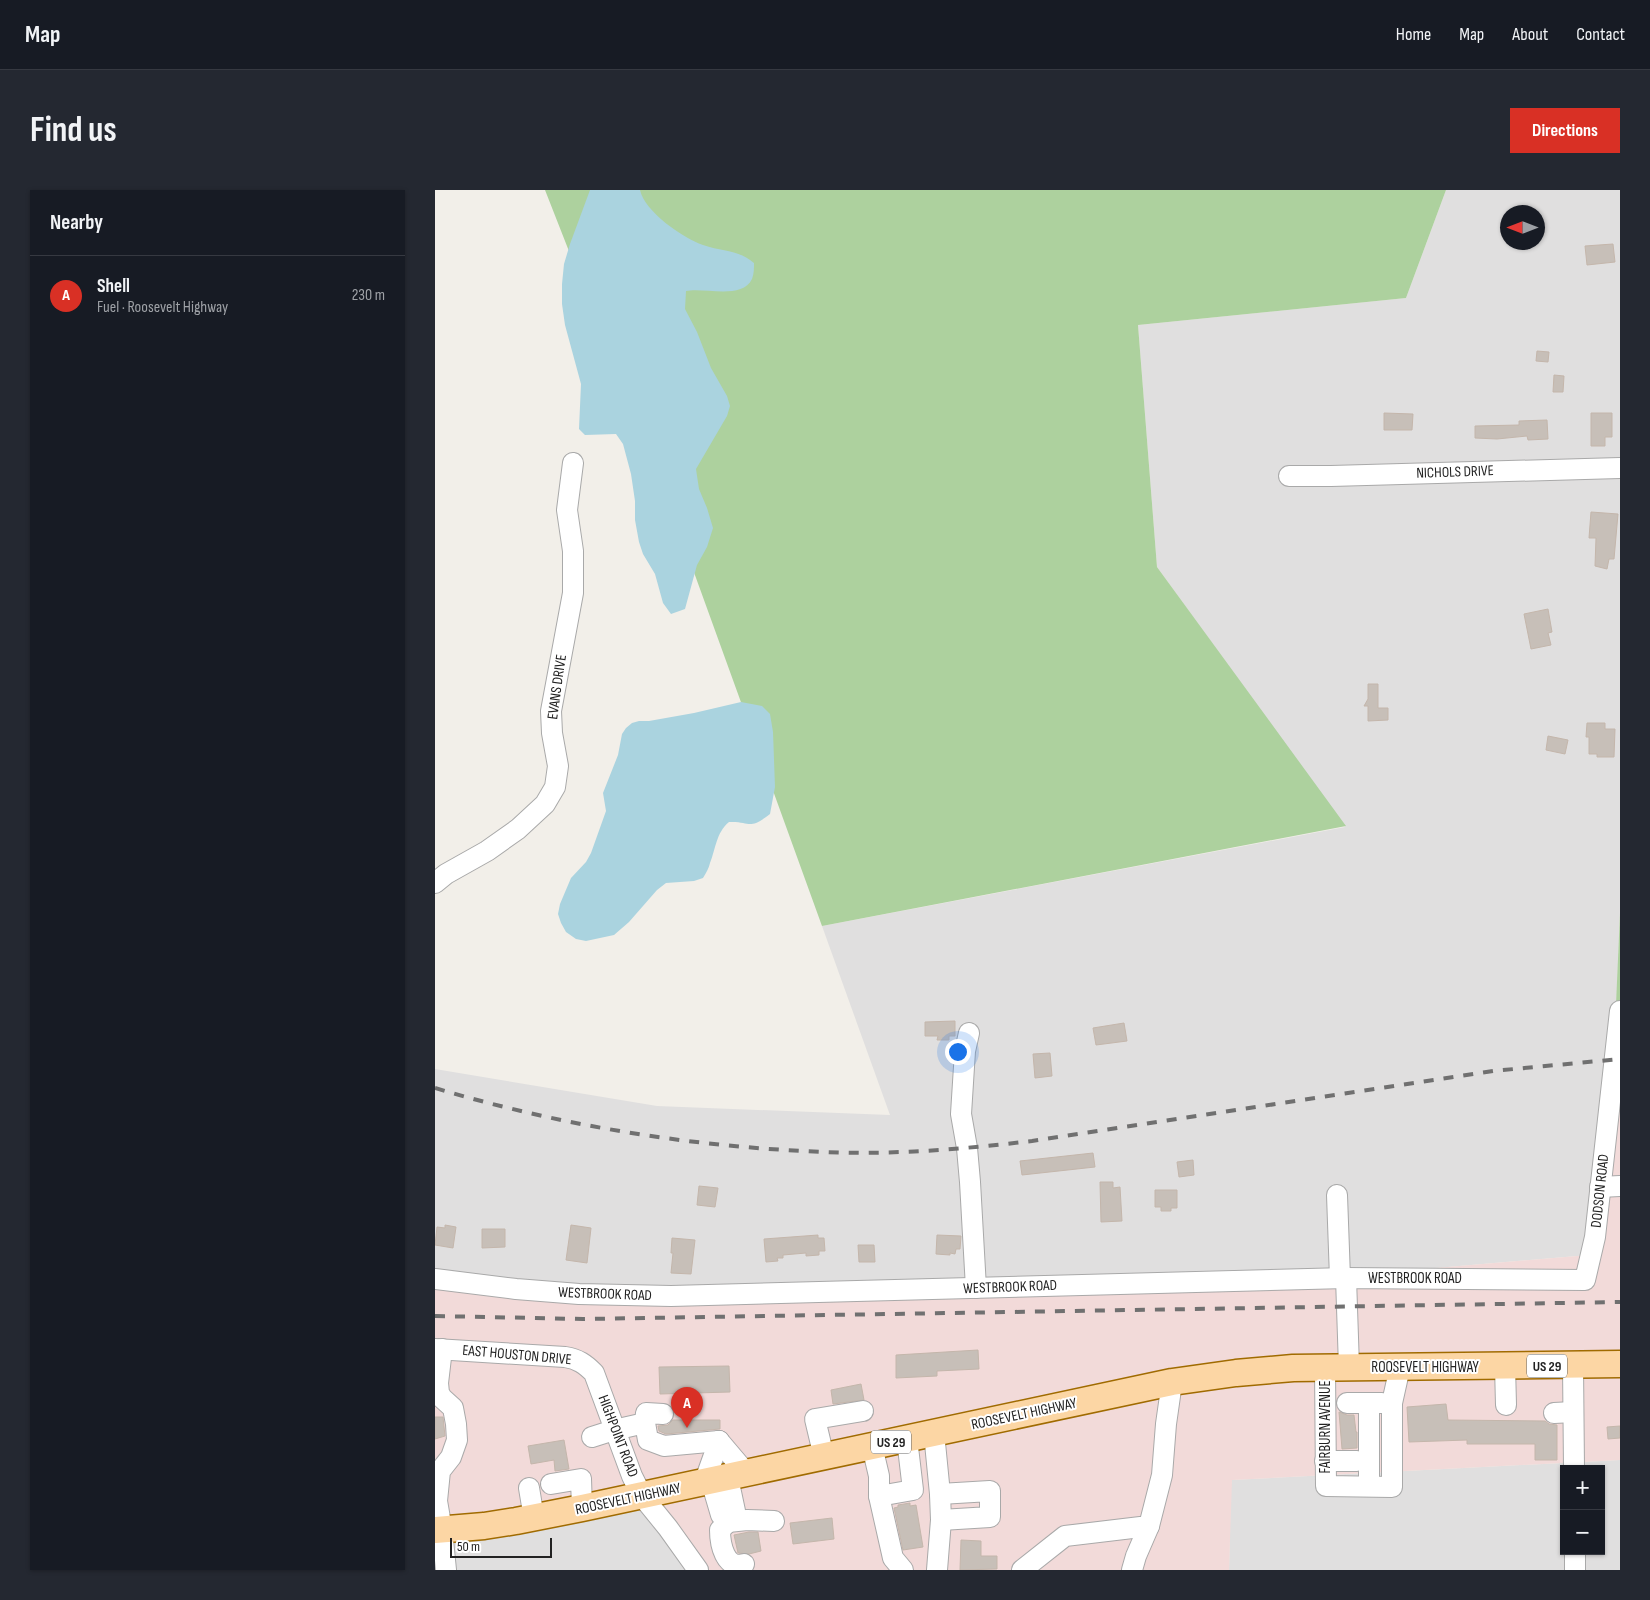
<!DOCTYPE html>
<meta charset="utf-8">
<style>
body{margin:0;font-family:"Sofia Sans Condensed",sans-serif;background:#242831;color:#f1f3f6}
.controls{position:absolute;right:15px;bottom:15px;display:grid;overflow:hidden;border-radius:0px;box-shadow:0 1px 4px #0004}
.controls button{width:45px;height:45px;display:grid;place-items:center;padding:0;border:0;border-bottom:1px solid #363941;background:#171b24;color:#f1f3f6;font:25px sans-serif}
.compass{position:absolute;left:1065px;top:15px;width:45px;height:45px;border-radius:50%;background:#171b24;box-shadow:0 1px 4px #0004;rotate:270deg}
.scale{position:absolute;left:15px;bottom:12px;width:102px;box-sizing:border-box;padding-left:5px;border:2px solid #222;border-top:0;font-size:14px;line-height:18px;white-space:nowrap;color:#222;-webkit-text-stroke:4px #fff;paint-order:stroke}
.you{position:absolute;left:522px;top:861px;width:18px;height:18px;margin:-12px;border:4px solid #fff;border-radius:50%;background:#1a73e8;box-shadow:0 0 0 8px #1a73e833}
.badge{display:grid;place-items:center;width:32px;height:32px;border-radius:50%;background:#d93025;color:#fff;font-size:16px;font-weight:700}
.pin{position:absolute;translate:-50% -41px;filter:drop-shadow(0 1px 2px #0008)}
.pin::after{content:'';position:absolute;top:26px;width:18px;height:15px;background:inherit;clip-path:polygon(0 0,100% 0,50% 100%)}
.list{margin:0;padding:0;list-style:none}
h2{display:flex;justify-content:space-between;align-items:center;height:65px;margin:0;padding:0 20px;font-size:21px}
h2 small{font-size:16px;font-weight:400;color:#9ea1a6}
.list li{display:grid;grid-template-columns:32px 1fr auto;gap:15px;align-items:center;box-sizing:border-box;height:80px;padding:0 20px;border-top:1px solid #363941}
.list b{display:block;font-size:19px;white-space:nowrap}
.list p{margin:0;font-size:16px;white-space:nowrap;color:#9ea1a6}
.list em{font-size:16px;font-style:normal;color:#9ea1a6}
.map{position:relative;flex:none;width:1185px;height:1380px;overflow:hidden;border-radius:0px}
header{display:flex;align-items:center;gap:30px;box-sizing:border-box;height:70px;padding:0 25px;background:#171b24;border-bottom:1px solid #363941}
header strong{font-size:24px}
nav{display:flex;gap:28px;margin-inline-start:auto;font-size:18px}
.intro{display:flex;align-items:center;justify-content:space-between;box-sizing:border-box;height:120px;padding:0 30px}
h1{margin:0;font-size:35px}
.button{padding:12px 22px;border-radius:0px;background:#d93025;color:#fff;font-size:18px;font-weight:700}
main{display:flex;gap:30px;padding:0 30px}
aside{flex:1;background:#171b24;border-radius:0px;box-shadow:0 1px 4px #0004}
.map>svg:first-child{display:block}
</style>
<header>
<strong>Map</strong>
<nav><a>Home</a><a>Map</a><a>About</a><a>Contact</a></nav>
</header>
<div class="intro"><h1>Find us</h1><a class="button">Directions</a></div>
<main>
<aside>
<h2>Nearby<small></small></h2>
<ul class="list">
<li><span class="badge">A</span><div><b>Shell</b><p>Fuel · Roosevelt Highway</p></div><em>230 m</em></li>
</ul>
</aside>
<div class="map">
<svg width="1185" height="1380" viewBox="0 0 1185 1380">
<rect width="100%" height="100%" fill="#f2efe9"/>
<!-- residential -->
<g fill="#e0dfdf" fill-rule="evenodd">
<path d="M1011 0H1185V723L1180 849 1154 1065 931 1084 71 1104 0 1093V879L222 916 455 925 387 736 910 637 722 377 703 135 971 108ZM1072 22H1102V52H1072Z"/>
<path d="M1185 1270V1380H794L796 1290ZM1129 1279H1166V1361H1129Z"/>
<path d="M215 1310 265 1380H0V1346Z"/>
</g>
<!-- commercial -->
<path fill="#f2dad9" d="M1185 849V1270L797 1290 794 1380H265L214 1310 0 1346V1093L71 1104 931 1084 1154 1065Z"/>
<!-- forest -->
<g fill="#add19e">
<path d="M110 0H1011L971 108 703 135 722 377 911 636 387 736 248 352Z"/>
<path d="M1185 723V849L1181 814Z"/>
</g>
<!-- water -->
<g fill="#aad3df">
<path d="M155 0H205C210 22 248 48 268 55 288 62 302 59 319 73 319 78 319 84 317 89 307 110 269 97 251 101L250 119 262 142 276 178 292 206 295 216 292 226 261 279 264 299 272 318 278 338 272 357 262 375 250 419 236 424 228 413 220 384 208 364 204 352 200 330V311L196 284 188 254 181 244 150 245 144 239 146 194 130 135 127 114V94L129 74 135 54Z"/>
<path d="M306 512 327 516 335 524 338 542 340 597 335 624C313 641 316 631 294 632 281 643 281 658 275 673 274 678 271 683 268 688L259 691 231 693 222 700 194 732 179 745 151 751 141 749 131 742 126 733 123 724 125 714 136 688 151 672 156 663 171 621 168 603 183 565 187 544 191 538 197 533 204 531H214L259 523Z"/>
</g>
<!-- building -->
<g fill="#c7bfb8" stroke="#c4b6ab">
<path d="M1178 54 1180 72 1152 75 1150 56Z"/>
<path d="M1102 161 1114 162 1113 172 1101 171Z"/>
<path d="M1119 185 1129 186 1128 202H1118Z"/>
<path d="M949 223 978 224 977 240H949Z"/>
<path d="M1156 223H1177V247H1170V256H1156Z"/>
<path d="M1112 230 1113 249 1093 250 1092 246 1062 249 1040 248V236L1084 235V231Z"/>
<path d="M1156 322 1183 324 1179 369H1174L1172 379 1160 376 1161 348H1154Z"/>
<path d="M1113 419 1117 442 1113 443 1116 455 1096 459 1089 424Z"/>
<path d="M933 494H943V518H953V530L933 531V516H929L933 509Z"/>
<path d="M1152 533H1170V539H1180L1179 567H1162V564H1154V547H1151Z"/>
<path d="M1113 546 1133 550 1130 564 1111 560Z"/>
<path d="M520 831V846H514V850H502L503 846H490V832Z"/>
<path d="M689 833 692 851 661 855 658 838Z"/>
<path d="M615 863 617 886 600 888 598 864Z"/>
<path d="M658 963 660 977 587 985 585 971Z"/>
<path d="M758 970 759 985 744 987 742 972Z"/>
<path d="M665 992H678V998L685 997 687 1031 666 1032Z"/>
<path d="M264 996 283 998 280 1017 262 1015Z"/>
<path d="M720 1000H742V1018H736V1021H726V1017H720Z"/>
<path d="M10 1035 21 1037 18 1058 0 1055 2 1037 10 1038Z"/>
<path d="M136 1035 156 1038 152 1073 131 1070Z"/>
<path d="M47 1039H70V1057L47 1058Z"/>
<path d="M383 1045V1048H389L390 1061H384V1065L371 1066V1063L348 1065V1068H342L343 1071 331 1072 329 1049Z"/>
<path d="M502 1045 526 1046 525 1059H521L520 1064 515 1063V1065L501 1064Z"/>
<path d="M237 1048 260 1050 256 1084 236 1083 238 1063H236Z"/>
<path d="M423 1055H439L440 1072H424Z"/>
<path d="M543 1160 544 1179 502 1181V1186L461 1188V1165Z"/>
<path d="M294 1176 295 1202 225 1204 224 1177Z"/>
<path d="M426 1194 429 1210 398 1214 396 1200Z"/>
<path d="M1011 1214 1013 1230 1110 1231 1114 1234 1122 1235V1270H1100V1254H1032V1250L974 1252 972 1217Z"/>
<path d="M904 1222 912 1225H919L921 1242H922V1258L907 1259Z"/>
<path d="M0 1227H8L10 1246 0 1249Z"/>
<path d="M238 1230H285V1239L231 1244 224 1241 223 1236 233 1235Z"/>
<path d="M1185 1236V1248L1173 1249 1172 1237Z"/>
<path d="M129 1250 134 1279 120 1281 119 1270 96 1274 93 1256Z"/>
<path d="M475 1313V1316L481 1315 488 1357 468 1360 459 1318 463 1317V1315Z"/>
<path d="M397 1328 399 1349 358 1354 355 1333Z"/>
<path d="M314 1342H323L326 1361 314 1364 303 1363 299 1345Z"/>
<path d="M526 1350 546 1351V1366H562V1379L525 1380Z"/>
</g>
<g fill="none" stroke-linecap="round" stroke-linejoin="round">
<!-- minor casing -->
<g stroke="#a9a9a9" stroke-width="22">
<g id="minor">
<path d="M854 286H896L1185 278"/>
<path d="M0 693 11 684 52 661 83 639 110 614 120 597 123 576 117 543 116 521 138 403V361L132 320 138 273"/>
<path d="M534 843 530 861 526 924 532 958 535 992 541 1098"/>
<path d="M1165 997 1185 996"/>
<path d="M902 1005 905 1088"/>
<path d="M911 1088 914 1177"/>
<path d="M0 1089 81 1099 144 1104 236 1106 911 1088 1150 1090 1160 1047 1185 821"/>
<path d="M0 1159 130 1167C143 1169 150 1174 159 1183L197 1286 207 1306 233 1338 263 1380"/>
<path d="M7 1159 3 1193 4 1203 7 1208 18 1218 21 1234 22 1250 16 1267 5 1281 2 1311 7 1340 11 1380"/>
<path d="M1138 1175 1139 1279"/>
<path d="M1070 1176 1071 1215"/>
<path d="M890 1178 891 1296 957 1297V1213L965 1177"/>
<path d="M912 1213H947"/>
<path d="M934 1213V1296"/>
<path d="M1119 1223 1138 1222"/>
<path d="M228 1224 211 1223 210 1233 213 1250 229 1256 284 1251"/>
<path d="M499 1243 505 1304 506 1330 502 1380"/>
<path d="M157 1247 179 1240 210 1233"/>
<path d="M284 1251 312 1284"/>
<path d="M437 1256 444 1286V1306L458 1368 468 1380"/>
<path d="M389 1267 380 1229 428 1221"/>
<path d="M890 1271H922"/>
<path d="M293 1288 300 1321 293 1332 285 1340C285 1354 290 1380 309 1374"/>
<path d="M276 1291 286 1325 293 1332"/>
<path d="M269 1293 284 1251"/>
<path d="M116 1294 146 1289 147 1318"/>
<path d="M94 1298 99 1328"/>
<path d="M505 1304 555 1301V1327L506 1330"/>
<path d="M444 1306 478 1300 472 1249"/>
<path d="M293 1332 312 1330 339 1331"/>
<path d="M1140 1361V1380"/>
<path d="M587 1380 630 1346 714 1336 727 1285 731 1234 737 1192"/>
<path d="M697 1380 701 1366 714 1336"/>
</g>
</g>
<!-- major casing -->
<g stroke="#a06b00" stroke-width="29">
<path id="major" d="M0 1340 49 1336 81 1331 147 1318 737 1192 801 1183 858 1178 1185 1174"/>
</g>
<!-- minor -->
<use href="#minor" stroke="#fff" stroke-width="20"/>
<!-- major -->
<use href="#major" stroke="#fcd6a4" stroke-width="26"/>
<!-- rail -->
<g stroke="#707070" stroke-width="4" stroke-dasharray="10 10" stroke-linecap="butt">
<path d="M0 898C127 936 257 957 390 962 459 965 529 959 597 951L1058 881 1185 869"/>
<path d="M0 1126 148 1129 1185 1112"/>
</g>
</g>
<g text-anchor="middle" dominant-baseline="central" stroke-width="4" stroke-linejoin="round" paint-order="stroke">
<!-- shield labels -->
<g fill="#fff" stroke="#646464" stroke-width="1">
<rect x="1092" y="1164.5" width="40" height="23" rx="4"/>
<rect x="436" y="1240.5" width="40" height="23" rx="4"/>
</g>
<g font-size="14" font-weight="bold" fill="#222">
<text x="1112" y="1176">US 29</text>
<text x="456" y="1252">US 29</text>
</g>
<!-- street labels -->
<g font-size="15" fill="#222" stroke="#fff">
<text transform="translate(1020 282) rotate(-2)">NICHOLS DRIVE</text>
<text transform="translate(122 497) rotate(-82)">EVANS DRIVE</text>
<text transform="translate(1165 1001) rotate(-84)">DODSON ROAD</text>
<text x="980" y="1088">WESTBROOK ROAD</text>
<text transform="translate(575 1097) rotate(-2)">WESTBROOK ROAD</text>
<text transform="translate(170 1104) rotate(2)">WESTBROOK ROAD</text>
<text transform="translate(82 1165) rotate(5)">EAST HOUSTON DRIVE</text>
<text x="990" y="1177">ROOSEVELT HIGHWAY</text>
<text transform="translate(589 1224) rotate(-12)">ROOSEVELT HIGHWAY</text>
<text transform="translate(890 1237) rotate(-90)">FAIRBURN AVENUE</text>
<text transform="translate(183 1246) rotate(69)">HIGHPOINT ROAD</text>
<text transform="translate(193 1309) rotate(-12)">ROOSEVELT HIGHWAY</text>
</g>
</g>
</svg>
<div class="controls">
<button>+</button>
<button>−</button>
</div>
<svg class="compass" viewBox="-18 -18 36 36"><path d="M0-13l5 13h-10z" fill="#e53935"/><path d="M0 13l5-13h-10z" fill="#9ea1a6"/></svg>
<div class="scale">50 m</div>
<div class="you"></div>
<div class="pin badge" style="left:252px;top:1238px">A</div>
</div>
</main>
